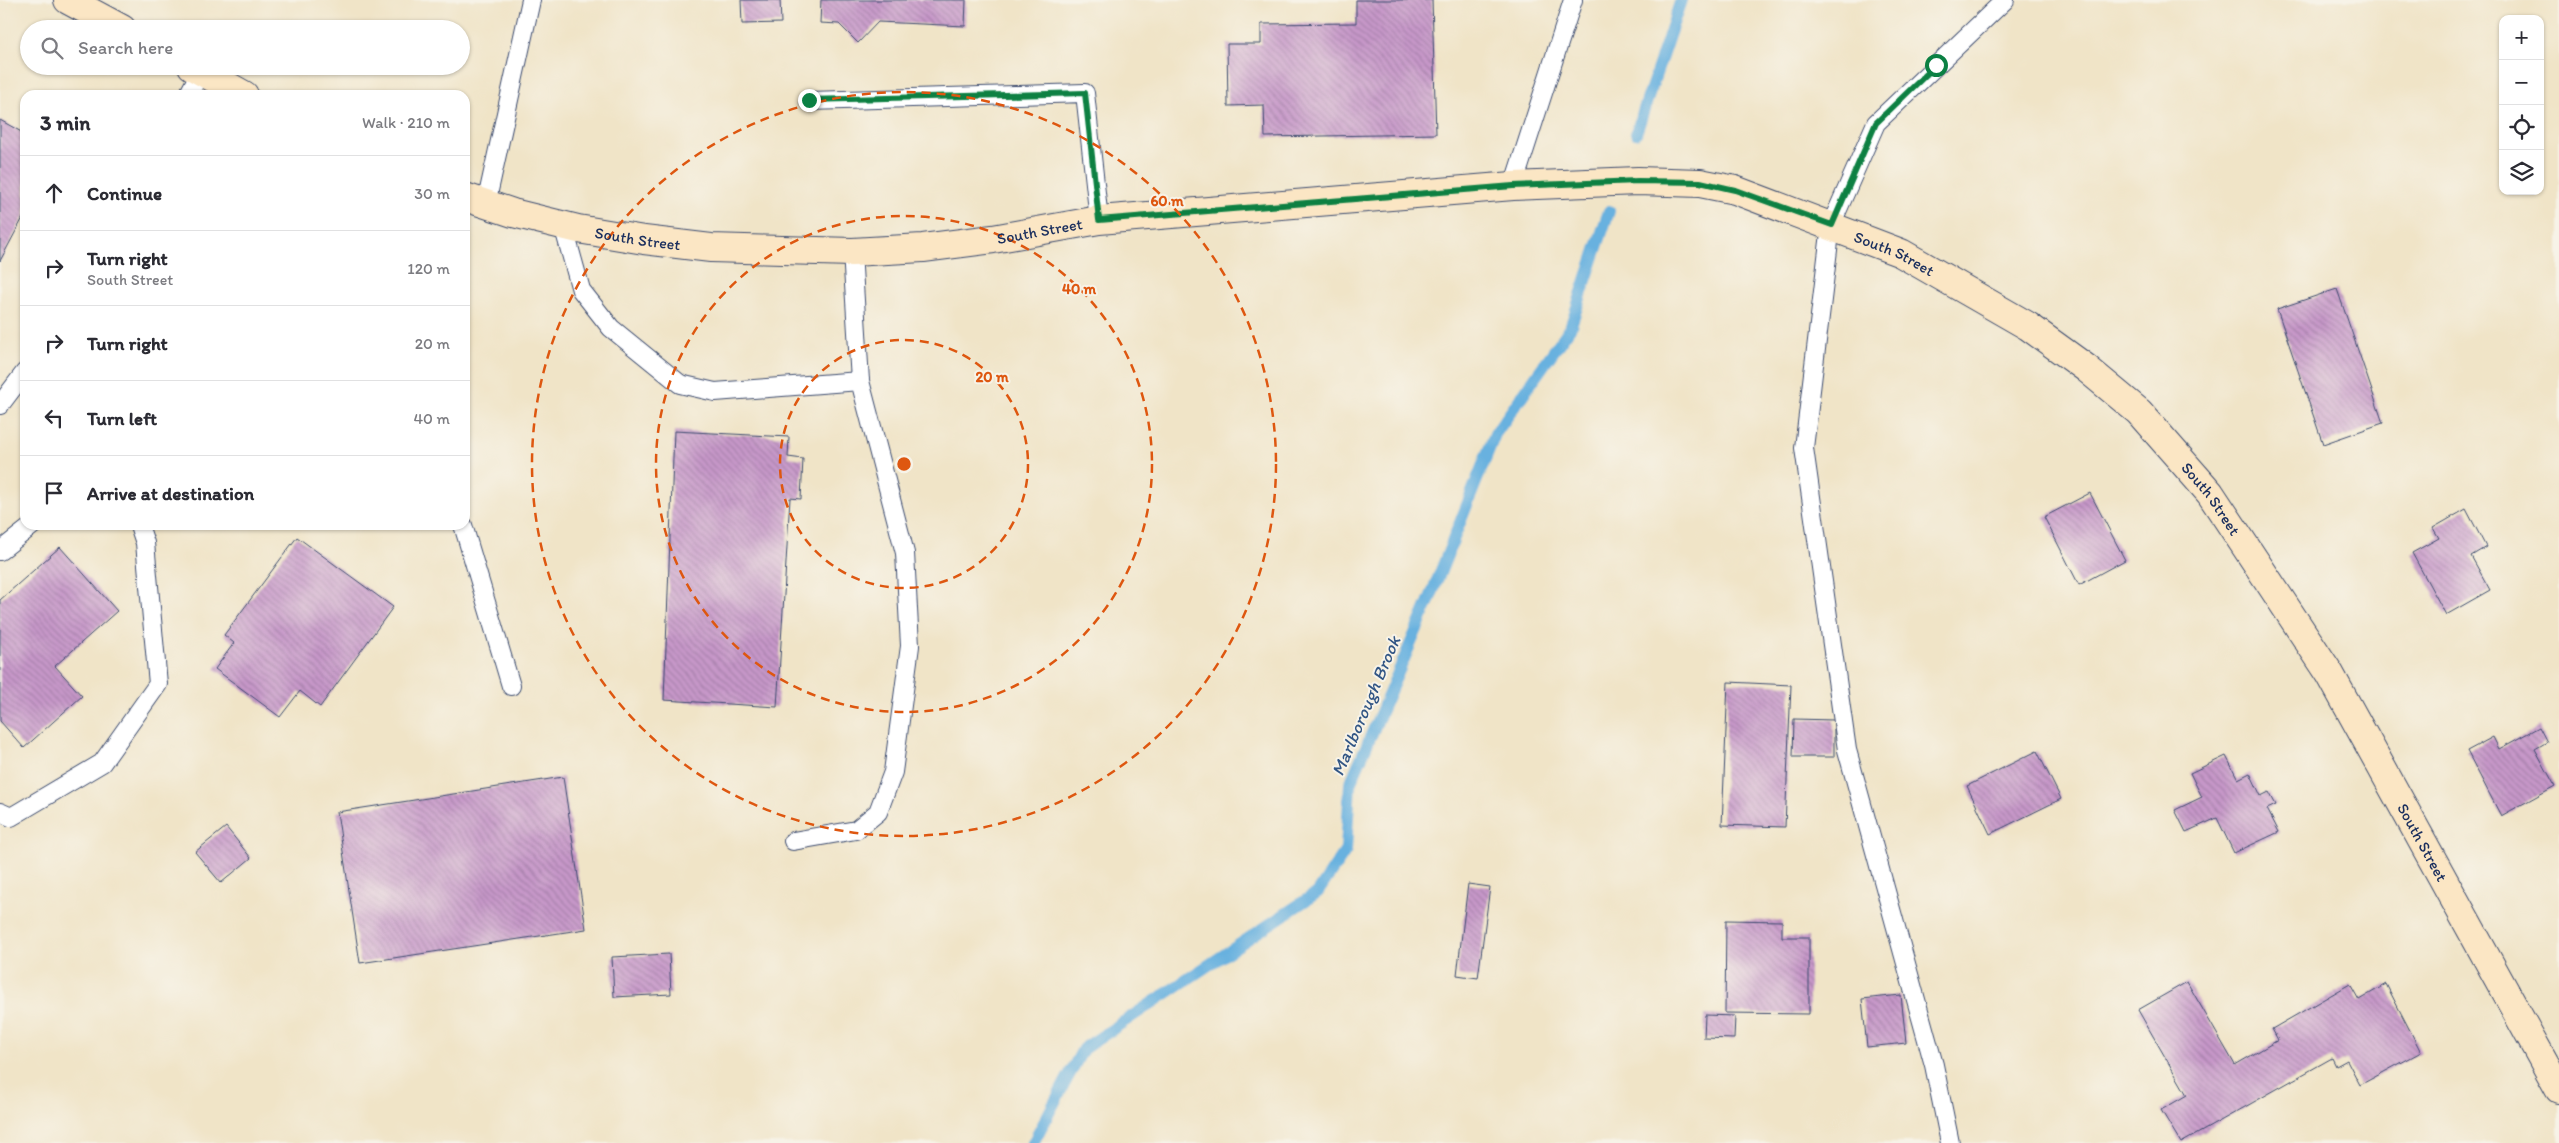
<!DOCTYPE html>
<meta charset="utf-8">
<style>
body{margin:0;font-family:Itim,sans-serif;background:#f7f7f7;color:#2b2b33}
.controls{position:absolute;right:15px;top:15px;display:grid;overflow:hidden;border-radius:10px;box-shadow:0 1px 4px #0004}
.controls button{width:45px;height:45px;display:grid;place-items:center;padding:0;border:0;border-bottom:1px solid #e1e1e2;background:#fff;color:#2b2b33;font:25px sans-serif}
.stop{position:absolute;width:15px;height:15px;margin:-11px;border:4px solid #0b8043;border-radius:50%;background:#fff}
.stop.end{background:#0b8043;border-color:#fff;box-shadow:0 1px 5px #0008}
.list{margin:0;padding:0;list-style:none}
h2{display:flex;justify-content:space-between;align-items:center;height:65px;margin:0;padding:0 20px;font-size:21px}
h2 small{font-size:16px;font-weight:400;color:#7c7c81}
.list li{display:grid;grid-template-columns:32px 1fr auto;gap:15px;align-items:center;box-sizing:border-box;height:75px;padding:0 20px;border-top:1px solid #e1e1e2}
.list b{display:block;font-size:19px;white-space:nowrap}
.list p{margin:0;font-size:16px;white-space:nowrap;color:#7c7c81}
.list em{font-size:16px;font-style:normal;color:#7c7c81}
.icon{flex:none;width:28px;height:28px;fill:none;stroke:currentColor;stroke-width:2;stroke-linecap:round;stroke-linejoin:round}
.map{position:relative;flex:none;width:2559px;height:1143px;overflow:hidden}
.search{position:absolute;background:#fff;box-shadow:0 1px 4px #0004;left:20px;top:20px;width:450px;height:55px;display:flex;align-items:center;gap:12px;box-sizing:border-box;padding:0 18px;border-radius:28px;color:#7c7c81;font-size:19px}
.panel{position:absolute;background:#fff;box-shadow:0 1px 4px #0004;left:20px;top:90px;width:450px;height:440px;border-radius:15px}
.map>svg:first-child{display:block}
</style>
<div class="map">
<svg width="2559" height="1143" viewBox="0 0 2559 1143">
<defs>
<pattern id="building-back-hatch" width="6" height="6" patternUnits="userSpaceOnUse" patternTransform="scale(1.25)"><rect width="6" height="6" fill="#c798c9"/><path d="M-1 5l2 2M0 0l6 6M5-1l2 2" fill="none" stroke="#a17ca6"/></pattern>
</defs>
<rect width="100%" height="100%" fill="#f7f3e8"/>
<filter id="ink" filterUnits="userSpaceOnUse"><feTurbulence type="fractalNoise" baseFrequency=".02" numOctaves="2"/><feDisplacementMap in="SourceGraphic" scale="10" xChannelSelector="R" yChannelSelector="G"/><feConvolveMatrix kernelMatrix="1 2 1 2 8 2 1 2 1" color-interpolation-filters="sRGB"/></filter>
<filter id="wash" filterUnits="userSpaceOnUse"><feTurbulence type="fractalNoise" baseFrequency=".0096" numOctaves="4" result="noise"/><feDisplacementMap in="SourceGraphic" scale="20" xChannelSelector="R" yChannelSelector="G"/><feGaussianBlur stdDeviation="1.12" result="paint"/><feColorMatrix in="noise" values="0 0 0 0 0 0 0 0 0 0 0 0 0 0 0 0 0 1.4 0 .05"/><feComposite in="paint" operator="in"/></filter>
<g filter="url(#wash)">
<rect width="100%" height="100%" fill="#f0e4c7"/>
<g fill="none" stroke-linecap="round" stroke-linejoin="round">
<!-- stream -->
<g stroke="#67b1df" stroke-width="12">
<path d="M1636 133 1681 0"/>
<path d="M1033 1143 1083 1049 1318 892 1346 850 1350 784 1429 601 1495 434 1570 328 1609 211"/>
</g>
</g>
<g id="blocks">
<!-- building -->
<g fill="url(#building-back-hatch)">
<path d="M741 0H780L781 23 742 24Z"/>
<path d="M821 0H966L965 26 878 22 858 43 839 24 820 23Z"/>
<path d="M1356 0H1432L1436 134 1265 137 1264 105 1228 106 1227 44H1261V24L1356 23Z"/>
<path d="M0 120 25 134V214L0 261Z"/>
<path d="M2337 289 2383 423 2323 444 2277 309Z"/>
<path d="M674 431 789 437 788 457 803 459 801 499 790 498 777 707 664 700Z"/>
<path d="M2090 493 2125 560 2079 585 2044 517Z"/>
<path d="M2466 509 2486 547 2471 556 2490 590 2446 615 2412 553 2439 538 2433 528Z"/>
<path d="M297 537 393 607 320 707 300 691 280 717 215 669 234 643 224 635Z"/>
<path d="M60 547 117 611 55 666 82 696 24 748 0 721V600Z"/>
<path d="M1728 682 1791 685 1785 827 1722 825Z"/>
<path d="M1794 719 1834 720V757H1793Z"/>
<path d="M2539 727 2547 742 2535 749 2555 786 2501 816 2467 751 2493 737 2499 749Z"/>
<path d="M2037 751 2061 799 1990 834 1967 786Z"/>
<path d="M2226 756 2238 779 2250 773 2261 796 2269 792 2276 805 2267 809 2279 832 2234 853 2217 818 2186 832 2175 810 2202 797 2190 773Z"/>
<path d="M563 777 586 929 360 963 337 812Z"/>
<path d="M226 827 251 858 221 883 195 852Z"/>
<path d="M1468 884 1490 887 1478 978 1457 975Z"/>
<path d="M1726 920 1782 921V937H1809V1014L1725 1013Z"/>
<path d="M669 954 671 994 614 997 612 957Z"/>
<path d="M2187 982 2235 1065 2278 1040 2272 1029 2350 984 2359 1000 2386 984 2421 1052 2360 1085 2347 1060 2336 1066 2332 1058 2181 1143 2161 1110 2187 1095 2138 1010Z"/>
<path d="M1901 995 1906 1043 1867 1047 1862 999Z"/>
<path d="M1705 1015 1735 1016 1734 1039 1704 1038Z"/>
</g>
</g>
</g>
<g filter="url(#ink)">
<use href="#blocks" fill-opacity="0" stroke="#3b4a6e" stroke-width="1"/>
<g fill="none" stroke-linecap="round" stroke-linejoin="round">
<!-- service casing -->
<g stroke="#3b4a6e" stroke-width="20">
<g id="service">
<path d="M188 95 201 71"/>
<path d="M809 101 1085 93 1099 220"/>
<path d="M1513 186 1573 0"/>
<path d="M486 204 531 0"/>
<path d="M563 225 581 290 611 328 680 384 715 392 860 381 852 252"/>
<path d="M0 405 25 372"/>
<path d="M463 525 511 686"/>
<path d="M0 551 33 525"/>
<path d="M0 812 11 817 102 763 158 684 145 543 139 525"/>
<path d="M793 841 856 830 878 812 893 772 910 646 905 553 860 381"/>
<path d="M1950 1143 1934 1065 1847 750 1804 448 1831 225 1876 123 2005 0"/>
</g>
</g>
<!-- secondary casing -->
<g stroke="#3b4a6e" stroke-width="30">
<g id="secondary">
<path d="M68 0 122 29"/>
<path d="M192 66 244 95"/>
<path id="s1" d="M465 197 513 213 578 229 644 240 711 248 852 252 923 248 993 239 1099 220 1513 186 1638 181 1700 183 1735 190 1901 253 2028 326 2086 368 2139 412 2210 493 2330 674 2559 1089"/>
</g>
</g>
<!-- service -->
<use href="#service" stroke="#fff" stroke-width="18"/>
<!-- secondary -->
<use href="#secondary" stroke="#fbe6c4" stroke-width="28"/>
</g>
</g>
<g fill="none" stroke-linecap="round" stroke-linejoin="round" filter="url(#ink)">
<!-- route -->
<path stroke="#0b8043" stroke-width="6" d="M809 100 1085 93 1099 220 1513 186 1638 181 1700 182 1735 190 1832 225 1876 123 1936 65"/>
</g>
<!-- distance rings -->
<g fill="none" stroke="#de5710" stroke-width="2.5" stroke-dasharray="9 6">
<circle cx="904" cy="464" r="124"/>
<circle cx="904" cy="464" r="248"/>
<circle cx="904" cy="464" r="372"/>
</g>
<g text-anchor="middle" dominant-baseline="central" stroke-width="4" stroke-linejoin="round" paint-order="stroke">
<!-- street labels -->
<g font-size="16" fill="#1b2f5e" stroke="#f7f3e8">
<text stroke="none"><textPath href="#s1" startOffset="582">South Street</textPath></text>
<text stroke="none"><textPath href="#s1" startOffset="178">South Street</textPath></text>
<text stroke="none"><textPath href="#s1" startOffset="1452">South Street</textPath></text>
<text stroke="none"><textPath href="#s1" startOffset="1858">South Street</textPath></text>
<text stroke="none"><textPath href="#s1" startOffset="2262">South Street</textPath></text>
</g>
<!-- water labels -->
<g font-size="18" font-style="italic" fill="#325685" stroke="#f7f3e8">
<text transform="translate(1366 706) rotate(-67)">Marlborough Brook</text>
</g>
</g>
<circle cx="904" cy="464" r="8" fill="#de5710" stroke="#f7f3e8" stroke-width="2.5"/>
<g font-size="15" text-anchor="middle" font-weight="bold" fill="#de5710" stroke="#f7f3e8" stroke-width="4" stroke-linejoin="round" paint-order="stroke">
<text x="1167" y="206">60 m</text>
<text x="1079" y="294">40 m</text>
<text x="992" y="382">20 m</text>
</g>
</svg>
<div class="controls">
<button>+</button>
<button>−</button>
<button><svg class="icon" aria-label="locate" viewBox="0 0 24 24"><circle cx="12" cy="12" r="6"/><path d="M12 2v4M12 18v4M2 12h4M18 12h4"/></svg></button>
<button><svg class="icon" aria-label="layers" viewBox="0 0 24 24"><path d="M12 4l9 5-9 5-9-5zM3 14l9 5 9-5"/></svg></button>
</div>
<div class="stop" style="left:1936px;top:65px"></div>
<div class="stop end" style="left:809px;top:100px"></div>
<div class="search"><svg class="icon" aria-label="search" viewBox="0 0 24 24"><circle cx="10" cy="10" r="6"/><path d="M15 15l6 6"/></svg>Search here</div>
<section class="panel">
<h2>3 min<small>Walk · 210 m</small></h2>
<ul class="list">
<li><svg class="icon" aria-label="ahead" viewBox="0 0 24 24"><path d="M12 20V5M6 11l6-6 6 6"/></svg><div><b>Continue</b></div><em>30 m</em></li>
<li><svg class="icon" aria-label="right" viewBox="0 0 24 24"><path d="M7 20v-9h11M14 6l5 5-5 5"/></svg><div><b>Turn right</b><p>South Street</p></div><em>120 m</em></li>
<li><svg class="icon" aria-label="right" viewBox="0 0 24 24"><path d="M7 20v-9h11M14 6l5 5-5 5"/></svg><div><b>Turn right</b></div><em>20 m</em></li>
<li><svg class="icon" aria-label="left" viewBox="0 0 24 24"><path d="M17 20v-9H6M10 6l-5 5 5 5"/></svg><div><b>Turn left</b></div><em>40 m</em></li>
<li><svg class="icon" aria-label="arrive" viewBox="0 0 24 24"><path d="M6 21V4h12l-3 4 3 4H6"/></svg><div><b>Arrive at destination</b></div></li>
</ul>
</section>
</div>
